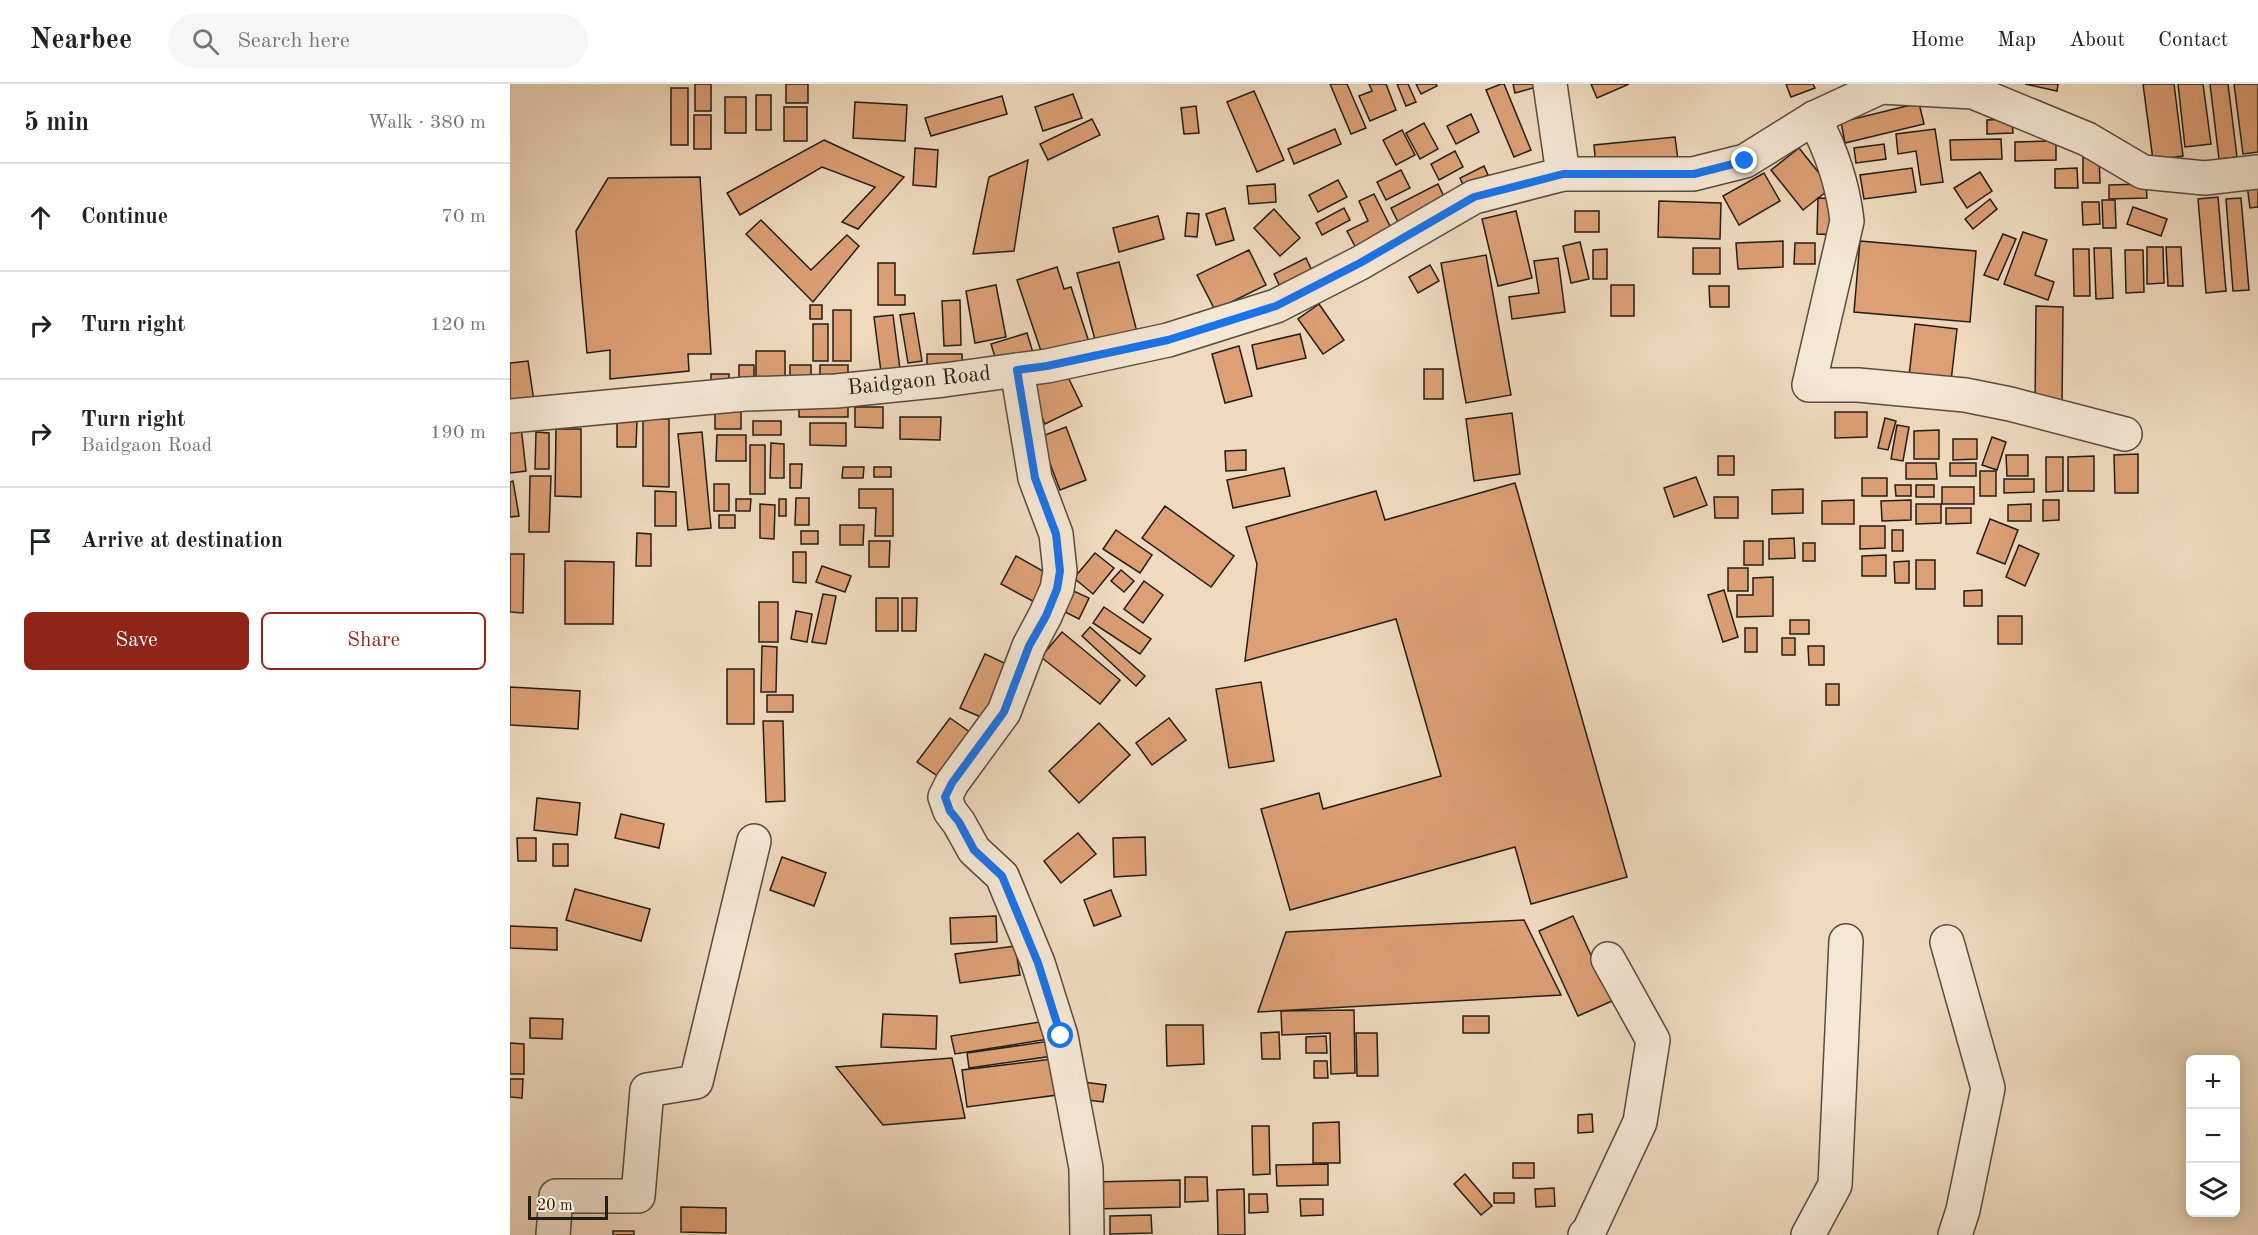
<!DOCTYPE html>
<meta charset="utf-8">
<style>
body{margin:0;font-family:"Old Standard TT",serif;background:#f6f6f6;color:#202124}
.controls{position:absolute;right:18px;bottom:18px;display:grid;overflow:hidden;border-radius:9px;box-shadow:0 3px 15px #0003}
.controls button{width:54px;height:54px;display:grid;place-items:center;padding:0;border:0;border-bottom:2px solid #e0e0e0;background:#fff;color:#202124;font:30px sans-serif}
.scale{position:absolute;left:18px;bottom:15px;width:80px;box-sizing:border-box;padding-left:6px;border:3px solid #241d13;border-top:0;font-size:16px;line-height:21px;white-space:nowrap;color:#241d13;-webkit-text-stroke:4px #f5e7d5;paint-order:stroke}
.stop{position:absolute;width:18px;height:18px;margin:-14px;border:4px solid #1a73e8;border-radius:50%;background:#fff}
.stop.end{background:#1a73e8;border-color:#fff;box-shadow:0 2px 6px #0008}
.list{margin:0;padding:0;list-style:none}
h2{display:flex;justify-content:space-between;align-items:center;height:78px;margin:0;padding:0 24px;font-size:26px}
h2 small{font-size:20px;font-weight:400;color:#757577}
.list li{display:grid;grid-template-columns:39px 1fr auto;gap:18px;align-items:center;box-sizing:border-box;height:108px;padding:0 24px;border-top:2px solid #e0e0e0}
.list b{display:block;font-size:22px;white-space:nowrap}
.list p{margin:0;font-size:20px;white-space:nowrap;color:#757577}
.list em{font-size:20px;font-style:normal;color:#757577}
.actions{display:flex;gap:12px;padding:18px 24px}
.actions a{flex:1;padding:14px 0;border:2px solid #8f2418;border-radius:9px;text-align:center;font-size:21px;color:#8f2418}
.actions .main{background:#8f2418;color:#fff}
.icon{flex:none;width:33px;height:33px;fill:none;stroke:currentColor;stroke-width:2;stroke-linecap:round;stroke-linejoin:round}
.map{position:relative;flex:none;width:1748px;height:1151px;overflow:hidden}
header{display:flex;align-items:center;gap:36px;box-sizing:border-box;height:84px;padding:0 30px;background:#fff;border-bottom:2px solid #e0e0e0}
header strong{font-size:28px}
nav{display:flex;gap:33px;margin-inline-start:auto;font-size:21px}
.search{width:420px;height:54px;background:#f6f6f6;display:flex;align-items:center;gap:15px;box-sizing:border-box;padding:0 21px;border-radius:33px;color:#757577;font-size:22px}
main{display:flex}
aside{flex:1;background:#fff}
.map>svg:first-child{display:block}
</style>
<header>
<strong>Nearbee</strong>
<div class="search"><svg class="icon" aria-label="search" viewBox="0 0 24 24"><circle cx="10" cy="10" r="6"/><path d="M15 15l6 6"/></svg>Search here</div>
<nav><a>Home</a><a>Map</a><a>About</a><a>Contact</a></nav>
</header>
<main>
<aside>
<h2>5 min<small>Walk · 380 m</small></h2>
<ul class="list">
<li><svg class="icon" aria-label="ahead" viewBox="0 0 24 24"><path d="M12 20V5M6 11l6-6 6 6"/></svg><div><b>Continue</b></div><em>70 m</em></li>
<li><svg class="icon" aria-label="right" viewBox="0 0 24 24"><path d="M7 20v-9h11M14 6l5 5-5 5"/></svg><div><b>Turn right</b></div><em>120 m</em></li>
<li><svg class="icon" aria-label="right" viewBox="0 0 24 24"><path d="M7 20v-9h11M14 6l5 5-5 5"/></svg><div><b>Turn right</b><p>Baidgaon Road</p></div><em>190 m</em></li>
<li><svg class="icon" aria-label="arrive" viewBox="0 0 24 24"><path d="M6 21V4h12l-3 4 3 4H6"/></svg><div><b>Arrive at destination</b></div></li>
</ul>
<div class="actions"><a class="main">Save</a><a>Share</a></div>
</aside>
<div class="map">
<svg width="1748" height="1151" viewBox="0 0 1748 1151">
<rect width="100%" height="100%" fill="#efdabf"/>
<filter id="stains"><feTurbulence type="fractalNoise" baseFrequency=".00333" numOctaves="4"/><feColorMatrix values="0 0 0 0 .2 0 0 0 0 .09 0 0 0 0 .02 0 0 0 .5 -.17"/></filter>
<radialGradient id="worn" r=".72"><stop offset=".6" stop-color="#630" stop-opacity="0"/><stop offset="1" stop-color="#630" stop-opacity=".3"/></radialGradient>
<!-- building -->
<g fill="#dc9f76" stroke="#241d13" stroke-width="1.5">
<rect x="185" y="0" width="16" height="27"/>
<rect x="276" y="0" width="22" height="19"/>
<path d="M820 0H837L856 44 841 50Z"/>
<path d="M859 0H876L886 26 860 37 849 12 862 7Z"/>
<path d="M887 0H898L906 18 896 22Z"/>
<path d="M906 0H926L927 2 911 10Z"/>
<path d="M991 0H994L1021 66 1004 73 976 6Z"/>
<path d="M1003 0H1027V3L1005 9Z"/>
<path d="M1081 0H1119L1087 14Z"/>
<path d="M1276 0H1303L1305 4 1281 13Z"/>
<path d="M1515 0H1548L1547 7Z"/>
<path d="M1633 0H1664L1673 72 1643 76Z"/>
<path d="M1668 0H1693L1701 60 1675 63Z"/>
<path d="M1700 0H1718L1727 73 1709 75Z"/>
<path d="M1724 0H1748V68L1733 70Z"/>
<rect x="161" y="4" width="17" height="57"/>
<path d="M744 7 774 76 747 88 717 18Z"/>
<path d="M563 10 572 34 533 47 525 23Z"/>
<rect x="246" y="11" width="15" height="35"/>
<path d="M492 12 497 30 421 52 415 34Z"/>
<rect x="215" y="13" width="21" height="36"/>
<path d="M345 18 397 21 395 57 343 54Z"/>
<path d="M1409 19 1414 40 1335 59 1331 38Z"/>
<path d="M686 22 689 49 674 50 671 24Z"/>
<rect x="274" y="23" width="23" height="34"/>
<path d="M961 30 969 48 946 60 937 42Z"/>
<rect x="184" y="31" width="17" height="34"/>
<path d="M582 35 590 51 538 76 530 60Z"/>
<path d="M1502 35 1503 49 1477 50V36Z"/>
<path d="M914 39 928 65 910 75 896 49Z"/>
<path d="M825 45 831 60 784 80 778 65Z"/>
<path d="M1425 45 1433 98 1411 101 1406 67 1388 70 1386 50Z"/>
<path d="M892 46 905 71 886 81 873 56Z"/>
<path d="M1165 53 1168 76 1086 84 1084 61Z"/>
<path d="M1491 55 1492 75 1441 76 1440 56Z"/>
<path d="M314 56 394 93 348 145 332 138 365 103 312 83 230 131 217 109Z"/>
<path d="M1546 57V76L1505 77V58Z"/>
<path d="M1374 60 1376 75 1346 79 1344 64Z"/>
<path d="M405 64 428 66 426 103 403 101Z"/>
<path d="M1289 64 1321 104 1293 126 1261 86Z"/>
<path d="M945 67 953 83 929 96 921 80Z"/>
<path d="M1573 71H1589L1590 99H1573Z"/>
<path d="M518 76 504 167 463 170 479 93Z"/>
<path d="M974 82 978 91 954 103 950 94Z"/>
<path d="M1402 84 1406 108 1354 115 1350 91Z"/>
<path d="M1567 84 1568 104H1545V85Z"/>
<path d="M891 86 900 104 876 116 867 98Z"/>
<path d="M1470 88 1482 107 1457 124 1444 104Z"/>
<path d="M1254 89 1270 117 1229 141 1213 112Z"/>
<path d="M190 93 201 270H178L179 287 100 295V266L77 269 66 147 98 94Z"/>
<path d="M828 96 837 113 808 128 799 111Z"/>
<path d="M1748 99V123L1740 124 1737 101Z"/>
<path d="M765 100 766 118 739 120 737 102Z"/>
<path d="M928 100 937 119 890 142 881 124Z"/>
<path d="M1636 100 1637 114 1599 115V101Z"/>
<path d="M864 110 883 148 847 166 837 147 858 137 849 117Z"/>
<path d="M1708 113 1716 207 1696 209 1688 115Z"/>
<path d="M1308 114 1328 115 1327 151 1307 150Z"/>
<path d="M1731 114 1739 206 1723 207 1716 115Z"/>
<path d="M1480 115 1487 125 1463 145 1455 135Z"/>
<path d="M1592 116H1605L1606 144H1593Z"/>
<path d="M1149 117 1211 119 1210 155 1148 153Z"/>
<path d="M1572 118H1589L1590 140 1573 141Z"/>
<path d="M1623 123 1657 135 1651 152 1617 140Z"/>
<path d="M715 124 724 156 706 161 696 130Z"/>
<path d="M834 124 840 136 812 151 806 139Z"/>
<path d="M764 125 790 154 770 172 744 144Z"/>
<path d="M1006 127 1022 194 988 202 972 135Z"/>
<rect x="1065" y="127" width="24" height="21"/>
<path d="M677 129 689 130 687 153 675 152Z"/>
<path d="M648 132 654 155 609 168 603 144Z"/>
<path d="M251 136 301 186 337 151 349 162 303 218 236 150Z"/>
<path d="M1513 148 1537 156 1525 191 1544 198 1538 216 1494 200Z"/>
<path d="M1493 150 1506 155 1488 196 1474 191Z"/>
<path d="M1273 157V183L1228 185 1226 159Z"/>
<path d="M1350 157 1466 167 1460 238 1344 228Z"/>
<path d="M1070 158 1079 195 1061 199 1053 162Z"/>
<path d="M1285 159H1305V180H1284Z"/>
<path d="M1637 163H1653L1654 199 1637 200Z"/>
<path d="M1656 163H1671L1673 202H1658Z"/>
<rect x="1183" y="164" width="27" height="26"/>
<path d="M1584 164H1601L1603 214 1586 215Z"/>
<path d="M1097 165V195H1083V166Z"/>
<path d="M1563 165H1579L1580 212H1564Z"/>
<path d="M739 166 756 201 705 226 687 191Z"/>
<path d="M1615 166H1633L1634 208 1616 209Z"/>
<path d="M976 171 1001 311 956 319 931 179Z"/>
<path d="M796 174 803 189 771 205 764 190Z"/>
<path d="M1048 174 1055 228 1002 235 999 213 1029 209 1024 177Z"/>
<path d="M609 178 628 252 587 263 567 189Z"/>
<path d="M368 179H385V211H395V221H368Z"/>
<path d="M920 181 929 197 908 209 899 193Z"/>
<path d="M547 183 554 205 561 203 579 258 533 273 507 196Z"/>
<path d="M486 201 496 253 465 259 456 207Z"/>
<rect x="1101" y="201" width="23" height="31"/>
<path d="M1199 202H1219V223H1200Z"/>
<path d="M450 216 451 261 434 262 432 217Z"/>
<path d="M809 220 834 256 813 270 788 235Z"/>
<rect x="300" y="221" width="12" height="14"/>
<path d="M1526 222 1553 223 1552 323H1525Z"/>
<rect x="323" y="226" width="18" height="51"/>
<path d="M404 229 412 277 398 279 390 231Z"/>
<path d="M383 231 390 285 371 288 364 233Z"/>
<rect x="303" y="240" width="15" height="37"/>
<path d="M1405 240 1447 245 1441 297 1399 292Z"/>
<path d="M517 249 524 272 488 283 481 260Z"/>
<path d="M790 250 796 274 747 285 742 261Z"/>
<path d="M729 262 742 312 715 319 702 270Z"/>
<rect x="246" y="267" width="29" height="29"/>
<path d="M417 270H452L453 289H417Z"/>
<path d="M18 277 24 317 0 320V279Z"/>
<rect x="229" y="281" width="15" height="19"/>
<rect x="280" y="281" width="21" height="16"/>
<rect x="310" y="281" width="28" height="17"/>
<rect x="914" y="285" width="19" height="30"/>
<path d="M555 287 572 322 535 340 518 304Z"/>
<rect x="201" y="290" width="18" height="17"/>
<path d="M289 321 338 322V333H289Z"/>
<path d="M345 323H373V344L345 343Z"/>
<path d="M205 326 231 327V345H205Z"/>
<path d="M1325 328H1357V353L1325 354Z"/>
<path d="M1002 329 1010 390 964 397 956 335Z"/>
<path d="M390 333H431L430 356 390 355Z"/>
<path d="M1375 334 1386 337 1378 366 1368 364Z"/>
<path d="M133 335H159V403L133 402Z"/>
<path d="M107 337H127L126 363H107Z"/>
<rect x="243" y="337" width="28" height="14"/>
<path d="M300 339H336V362L300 361Z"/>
<path d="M1387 341 1399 343 1393 377 1381 375Z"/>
<path d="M11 342 16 387 0 389V343Z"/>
<path d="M556 343 576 396 550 406 530 353Z"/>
<path d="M46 345H71V413L45 412Z"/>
<path d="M1429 346V375H1404V347Z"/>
<path d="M26 348 39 349V385H25Z"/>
<path d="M192 348 201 444 178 446 168 350Z"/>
<path d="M207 351H236V377H206Z"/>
<path d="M1482 353 1496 358 1487 386 1472 381Z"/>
<path d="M1443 355H1467V375L1443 376Z"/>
<path d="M261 359 274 360V394H260Z"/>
<rect x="240" y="361" width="15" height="49"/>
<path d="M736 366V386L716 387 715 367Z"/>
<path d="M1628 370V409H1605L1604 371Z"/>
<path d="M1496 371H1518V392H1497Z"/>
<rect x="1208" y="372" width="16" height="19"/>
<path d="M1584 372V407H1558V373Z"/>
<path d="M1536 373H1553V407L1536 408Z"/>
<path d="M1396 379H1426L1427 395H1396Z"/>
<rect x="1440" y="379" width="26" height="13"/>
<path d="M280 380H292L291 404H280Z"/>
<path d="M333 383H354L353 394H332Z"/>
<rect x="364" y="383" width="17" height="10"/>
<path d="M774 384 780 412 723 424 717 396Z"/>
<rect x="1470" y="387" width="16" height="25"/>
<path d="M20 392H41L39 448H19Z"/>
<path d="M1186 393 1197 421 1164 433 1154 404Z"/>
<rect x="1352" y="394" width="25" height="18"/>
<path d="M1494 395H1524V408L1494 409Z"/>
<path d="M3 397 9 432 0 433V398Z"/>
<path d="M1005 399 1117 793 1021 820 1005 763 780 826 751 725 809 709 813 725 931 692 886 535 735 577 747 480 736 443 866 407 875 436Z"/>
<rect x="204" y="400" width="15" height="27"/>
<path d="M1385 401H1401V412H1386Z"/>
<rect x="1406" y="401" width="18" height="12"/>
<rect x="1432" y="403" width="32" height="17"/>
<path d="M349 405H383V452H365L366 424H349Z"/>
<path d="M1293 405V429L1262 430V406Z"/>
<path d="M145 407 166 408V442H145Z"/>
<path d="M1204 413H1228V434H1205Z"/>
<path d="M286 414H299V441H285Z"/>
<path d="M226 415H241L240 427H226Z"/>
<rect x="269" y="415" width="7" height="17"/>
<path d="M1344 416V440H1312V417Z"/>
<path d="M1401 416V436L1372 437 1371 417Z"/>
<path d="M1533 416H1549V436L1533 437Z"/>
<path d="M250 420 265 421 264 455 250 454Z"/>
<path d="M1406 420H1431V439L1406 440Z"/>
<path d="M1521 420V437H1498V421Z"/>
<path d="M655 422 724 472 701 503 632 454Z"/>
<path d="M1436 424H1461V439L1436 440Z"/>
<rect x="209" y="431" width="16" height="13"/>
<path d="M1480 435 1508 446 1495 480 1467 469Z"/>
<path d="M330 441H354L353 461H330Z"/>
<path d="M1350 442H1375V464L1350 465Z"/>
<path d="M606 446 642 471 630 489 593 465Z"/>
<rect x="1382" y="446" width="11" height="21"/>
<rect x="291" y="447" width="17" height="13"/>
<path d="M127 449 141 450V482H126Z"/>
<path d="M1284 454 1285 474 1259 475V455Z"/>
<path d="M359 457H380L379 483H359Z"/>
<rect x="1234" y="457" width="19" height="24"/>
<rect x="1293" y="459" width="12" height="18"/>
<path d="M1509 461 1529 470 1515 502 1496 493Z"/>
<path d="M283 468H296V499L283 498Z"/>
<path d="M585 469 604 484 583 510 564 494Z"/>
<path d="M0 470H14L13 529 0 528Z"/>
<path d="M1376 471V492H1352V472Z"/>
<path d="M506 472 547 495 532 522 491 500Z"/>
<rect x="1406" y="476" width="19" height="29"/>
<path d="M55 477 104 478 103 540H55Z"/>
<path d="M1399 477V499H1385L1384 478Z"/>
<path d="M312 482 341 492 335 508 306 498Z"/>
<rect x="1218" y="484" width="20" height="23"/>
<path d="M611 486 624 497 614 508 601 497Z"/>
<path d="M1263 493V532L1227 533V511H1243V494Z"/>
<path d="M634 497 653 511 633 539 614 525Z"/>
<path d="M557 504 579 514 569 535 547 524Z"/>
<path d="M1214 506 1228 553 1213 558 1198 511Z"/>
<path d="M1472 506V522H1454V507Z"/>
<path d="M313 510 326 512 316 560 302 558Z"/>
<rect x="366" y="514" width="22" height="33"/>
<path d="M392 514H407L406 547H392Z"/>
<rect x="249" y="518" width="19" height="40"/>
<path d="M594 523 641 555 630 570 583 539Z"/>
<path d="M286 527 302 530 297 558 281 555Z"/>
<rect x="1488" y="532" width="24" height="28"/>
<rect x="1280" y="536" width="19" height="14"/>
<path d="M580 543 635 592 626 602 572 552Z"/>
<rect x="1235" y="544" width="12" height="24"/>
<path d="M552 548 610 596 590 620 531 573Z"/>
<rect x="1272" y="554" width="13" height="17"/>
<path d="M252 562 267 563 266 608H251Z"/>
<path d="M1298 562H1314V581H1299Z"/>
<path d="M475 570 505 584 480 637 450 624Z"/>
<rect x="217" y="585" width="27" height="55"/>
<path d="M751 598 764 677 719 684 706 605Z"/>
<rect x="1316" y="600" width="13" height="21"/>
<path d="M0 603 70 607 68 645 0 641Z"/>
<rect x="257" y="611" width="26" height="17"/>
<path d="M440 634 467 653 435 697 407 678Z"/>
<path d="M659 634 676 656 642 681 626 659Z"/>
<path d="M253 637H273L275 717 256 718Z"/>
<path d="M589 639 620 671 569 719 539 687Z"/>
<path d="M27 714 70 719 67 751 24 746Z"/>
<path d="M111 730 154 740 149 764 105 754Z"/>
<path d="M568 749 586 770 551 799 534 777Z"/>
<path d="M635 753 636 791 604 793 603 754Z"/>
<path d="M7 754H26V777H8Z"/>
<rect x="43" y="760" width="15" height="22"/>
<path d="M272 773 316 789 304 822 260 806Z"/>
<path d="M65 805 140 825 131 857 56 836Z"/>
<path d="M601 806 611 832 584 842 574 816Z"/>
<path d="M486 832 487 858 441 860 440 834Z"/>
<path d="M1063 832 1102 917 1068 932 1029 847Z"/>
<path d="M1014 836 1051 911 748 928 776 848Z"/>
<path d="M0 842 47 844V866L0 864Z"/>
<path d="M505 862 510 891 450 899 445 870Z"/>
<path d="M844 926 845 989 821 990 820 949 772 951 771 927Z"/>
<path d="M373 930 427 932 426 965 371 963Z"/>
<rect x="953" y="932" width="26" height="17"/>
<path d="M20 934 53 935 52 955 20 954Z"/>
<path d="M536 937 539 955 445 970 441 952Z"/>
<path d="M656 941H693L694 980 657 982Z"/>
<path d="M769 948 770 975H752L751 949Z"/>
<path d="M846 949H867L868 992H847Z"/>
<path d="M816 952 817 969H796V953Z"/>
<path d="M540 957 543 972 459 984 457 969Z"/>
<path d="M0 959 14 960V990H0Z"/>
<path d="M442 974 455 1034 373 1041 326 983Z"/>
<path d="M542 975 547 1011 457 1023 452 986Z"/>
<path d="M804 977H817L818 994H804Z"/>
<path d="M0 995H13L12 1014 0 1013Z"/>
<path d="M573 998 596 1001 593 1018 570 1015Z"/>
<path d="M1082 1030 1083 1048 1068 1049V1031Z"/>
<path d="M829 1038 830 1079H803V1039Z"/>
<path d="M742 1042H759L760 1090 743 1091Z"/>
<rect x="1003" y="1079" width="21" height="15"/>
<path d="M818 1080V1101L767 1102 766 1081Z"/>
<path d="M955 1090 982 1122 971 1131 944 1100Z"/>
<path d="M675 1093H697L698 1117 675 1118Z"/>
<path d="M670 1096V1123L584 1125 583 1098Z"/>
<path d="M1044 1104 1045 1122 1026 1123 1025 1105Z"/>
<path d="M734 1105 735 1151H708L707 1106Z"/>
<rect x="984" y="1109" width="20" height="10"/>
<path d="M739 1110H757L758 1128 739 1129Z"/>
<path d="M790 1115H813V1131L791 1132Z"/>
<path d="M171 1123 216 1124V1149L171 1148Z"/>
<path d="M641 1131 642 1149 600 1150V1132Z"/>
<rect x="103" y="1147" width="21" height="4"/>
</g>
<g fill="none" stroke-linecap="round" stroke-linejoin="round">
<!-- minor casing -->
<g stroke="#574c3e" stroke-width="36">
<g id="minor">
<path d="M1040 0 1053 90"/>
<path d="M1304 34C1321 66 1333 101 1337 137L1299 301H1348L1455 311 1500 320 1615 350"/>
<path d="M507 286 525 394 546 450 550 487 547 505 535 532 519 562 494 628 442 699 435 713 440 727 449 739 464 766 492 792 528 879 551 952 576 1084 577 1151"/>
<path d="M0 332 235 310 326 307 434 296 537 282 658 256 766 222 850 179 964 113 1053 90H1183L1235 77 1304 34 1371 3 1463 8 1577 55 1633 88 1695 94 1748 88"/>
<path d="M1437 858 1478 1004 1453 1126 1445 1151"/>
<path d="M43 1151 46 1112H128L137 1006 186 998 244 757"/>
<path d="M1075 1151 1079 1147 1130 1038 1143 956 1098 875"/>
<path d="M1298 1151 1325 1101 1336 857"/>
</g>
</g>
<!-- minor -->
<use href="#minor" stroke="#f5e7d5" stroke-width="33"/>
</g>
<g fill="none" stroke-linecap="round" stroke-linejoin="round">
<!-- route -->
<path stroke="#1a73e8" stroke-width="8" d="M551 952 528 879 492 792 464 766 449 738 440 727 435 713 442 699 494 628 519 562 536 532 547 505 550 487 546 450 525 394 507 286 537 282 658 256 766 222 850 179 964 113 1053 90H1184L1235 77"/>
</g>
<g text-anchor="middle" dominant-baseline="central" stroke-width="5" stroke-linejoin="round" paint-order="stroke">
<!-- street labels -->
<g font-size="22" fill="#241d13" stroke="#f5e7d5">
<text transform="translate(409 297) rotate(-6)">Baidgaon Road</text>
</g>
</g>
<rect width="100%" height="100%" filter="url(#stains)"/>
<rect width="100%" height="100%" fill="url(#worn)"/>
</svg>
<div class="controls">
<button>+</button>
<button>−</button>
<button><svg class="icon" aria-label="layers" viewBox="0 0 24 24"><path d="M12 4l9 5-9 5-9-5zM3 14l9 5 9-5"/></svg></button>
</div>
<div class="scale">20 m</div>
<div class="stop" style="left:551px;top:952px"></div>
<div class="stop end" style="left:1235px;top:77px"></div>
</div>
</main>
